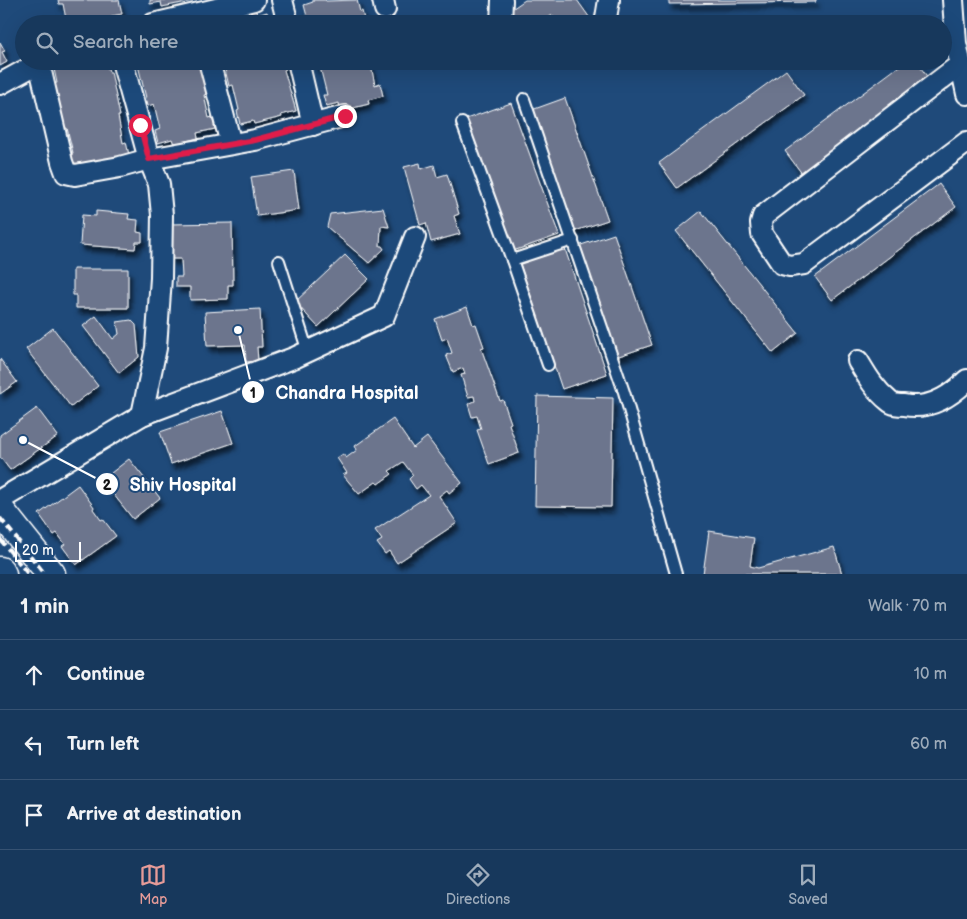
<!DOCTYPE html>
<meta charset="utf-8">
<style>
body{margin:0;font-family:"Balsamiq Sans",sans-serif;background:#203f62;color:#f1f3f6}
.scale{position:absolute;left:15px;bottom:12px;width:66px;box-sizing:border-box;padding-left:5px;border:2px solid #fff;border-top:0;font-size:14px;line-height:18px;white-space:nowrap;color:#fff;-webkit-text-stroke:4px #1f4a7a;paint-order:stroke}
.stop{position:absolute;width:15px;height:15px;margin:-11px;border:4px solid #e11d48;border-radius:50%;background:#fff}
.stop.end{background:#e11d48;border-color:#fff;box-shadow:0 1px 5px #0008}
.list{margin:0;padding:0;list-style:none}
h2{display:flex;justify-content:space-between;align-items:center;height:65px;margin:0;padding:0 20px;font-size:21px}
h2 small{font-size:16px;font-weight:400;color:#9eacbb}
.list li{display:grid;grid-template-columns:32px 1fr auto;gap:15px;align-items:center;box-sizing:border-box;height:70px;padding:0 20px;border-top:1px solid #365272}
.list b{display:block;font-size:19px;white-space:nowrap}
.list em{font-size:16px;font-style:normal;color:#9eacbb}
.icon{flex:none;width:28px;height:28px;fill:none;stroke:currentColor;stroke-width:2;stroke-linecap:round;stroke-linejoin:round}
.map{position:relative;flex:none;width:967px;height:574px;overflow:hidden}
.search{position:absolute;background:#17385c;box-shadow:0 5px 20px #0002;left:15px;right:15px;top:15px;height:55px;display:flex;align-items:center;gap:12px;box-sizing:border-box;padding:0 18px;border-radius:28px;color:#9eacbb;font-size:19px}
.sheet{height:275px;background:#17385c}
nav{display:flex;justify-content:space-around;align-items:center;box-sizing:border-box;height:70px;border-top:1px solid #365272;background:#17385c;font-size:14px;color:#9eacbb}
nav a{display:grid;justify-items:center;gap:2px}
nav .on{color:#e69b98}
.map>svg:first-child{display:block}
</style>
<div class="map">
<svg width="967" height="574" viewBox="0 0 967 574">
<defs>
<filter id="shadow"><feDropShadow dx="3" dy="5.5" stdDeviation="2.5" flood-color="#0009"/></filter>
</defs>
<rect width="100%" height="100%" fill="#1f4a7a"/>
<filter id="ink" filterUnits="userSpaceOnUse"><feTurbulence type="fractalNoise" baseFrequency=".02" numOctaves="2"/><feDisplacementMap in="SourceGraphic" scale="10" xChannelSelector="R" yChannelSelector="G"/><feConvolveMatrix kernelMatrix="1 2 1 2 8 2 1 2 1" color-interpolation-filters="sRGB"/></filter>
<g filter="url(#ink)">
<!-- building -->
<g fill="#6c748d" stroke="#fff" filter="url(#shadow)">
<path d="M58 0H119L122 14 112 16 113 21 101 24H67L63 4H59Z"/>
<path d="M150 0H191L192 1 162 7 161 2 150 4Z"/>
<path d="M313 0H325L326 1 357 0 360 12 362 11 365 24H309L304 5 313 2Z"/>
<path d="M525 0H577L592 21 589 24H559L552 15 540 24H517L509 11Z"/>
<path d="M669 0H816V2L669 4Z"/>
<path d="M256 10 257 15 267 12 270 24H220L219 22 229 20V17L238 14 239 17 245 16 244 13Z"/>
<path d="M0 42 5 51 2 52 7 62 0 66Z"/>
<path d="M62 61H106L109 72H111L120 116H118L123 143 126 142 129 155 71 168 68 154 73 153 67 128 62 129 52 84 57 83 53 64Z"/>
<path d="M137 61H199L207 94 204 95 209 118 212 117 215 129 197 133 198 138 174 144 172 139 158 143 155 131 160 129 154 104 148 106Z"/>
<path d="M223 61H284L286 69 284 70 296 111 281 115 282 117 254 124 253 121 240 124 237 111 239 110 233 85 229 86Z"/>
<path d="M315 61H370L375 85 380 83 383 96 368 100 369 104 341 111 339 103 326 106 323 95H327L320 67 316 68Z"/>
<path d="M906 61H916L931 82 803 175 785 151Z"/>
<path d="M786 70 804 95 677 188 659 163Z"/>
<path d="M565 98 608 220 572 232 529 111Z"/>
<path d="M511 103 559 235 513 251 466 119Z"/>
<path d="M420 163 421 169 434 165 437 177 447 174 459 214 454 216 460 234 431 242 426 223 420 225 404 167Z"/>
<path d="M294 171 299 210 257 216 251 177Z"/>
<path d="M939 184 956 207 832 300 815 277Z"/>
<path d="M383 208 389 227 381 226 380 246H382L384 249 369 263 327 227 330 214Z"/>
<path d="M96 211 129 214 128 219 138 220 137 232 142 233V242H136L135 249 80 245 82 215 96 216Z"/>
<path d="M701 211 798 333 773 353 676 231Z"/>
<path d="M232 223 233 285H228V299L190 300V287H176V277H182L181 259H170L169 224Z"/>
<path d="M614 234 652 345 616 357 578 246Z"/>
<path d="M564 246 607 374 562 389 519 261Z"/>
<path d="M345 255 369 279 318 327 295 302Z"/>
<path d="M73 269H128V308H76V295H73Z"/>
<path d="M467 307 473 325 476 324 484 347 481 348 500 401 503 400 511 423 509 424 519 453 489 464 477 430 481 429 477 416 472 417 468 404 475 401 474 396 468 397 461 375 465 374 463 368 453 372 446 355 452 353 447 338 442 340 435 319Z"/>
<path d="M260 309 262 347H257L258 361 246 362 245 345 207 346 205 312Z"/>
<path d="M96 316 113 339 119 334 117 322 131 320 136 325 139 357 119 373 83 326Z"/>
<path d="M53 328 98 386 71 407 26 349Z"/>
<path d="M0 359 17 382 0 394Z"/>
<path d="M537 396 613 398 611 507 535 506Z"/>
<path d="M37 408 58 436 10 470 0 457V435Z"/>
<path d="M222 411 233 443 171 464 160 432Z"/>
<path d="M393 419 413 448 427 437 462 483 449 493 447 490 439 496 457 523 397 563 389 551 385 554 377 543 382 540 375 530 429 495 421 485 416 489 409 479 413 475 403 462 389 471 392 474 378 484 376 482 359 494 343 475 347 473 337 458 343 454 346 458 357 450 355 446Z"/>
<path d="M129 459 160 498 133 519 102 480Z"/>
<path d="M78 485 94 507 93 509 101 520 103 519 116 536 76 565 62 546 65 544 57 533 54 535 39 514Z"/>
<path d="M709 531 754 538 750 566 758 568 834 547 842 574H703Z"/>
</g>
<g fill="none" stroke-linecap="round" stroke-linejoin="round">
<!-- lane casing -->
<g stroke="#fff" stroke-width="14">
<g id="lane">
<path d="M524 99 624 392 676 574"/>
<path d="M462 123 512 260 548 365"/>
<path d="M512 260 573 240"/>
<path d="M279 261 308 352"/>
</g>
</g>
<!-- street casing -->
<g stroke="#fff" stroke-width="24">
<g id="street">
<path d="M282 0 288 24"/>
<path d="M383 0 385 9"/>
<path d="M953 0 956 43 967 94"/>
<path d="M153 24 254 0"/>
<path d="M501 24 502 0"/>
<path d="M605 24 609 0"/>
<path d="M122 61 149 159 159 184 162 215 161 278 156 348 142 415"/>
<path d="M209 61 231 144"/>
<path d="M298 61 313 125"/>
<path d="M39 63 62 162 66 173 75 175 120 167 149 159 255 140 345 116"/>
<path d="M961 64 763 216 761 223 762 234 782 264 790 266 804 264 967 142"/>
<path d="M0 84 42 61"/>
<path d="M858 361C867 376 875 390 889 401 893 405 899 405 904 405 929 410 950 397 967 380"/>
<path d="M0 500 142 415 296 357 384 316 415 237"/>
</g>
</g>
<!-- secondary casing -->
<g stroke="#fff" stroke-width="31">
<g id="secondary">
<path d="M0 510 51 574"/>
<path d="M0 571 2 574"/>
</g>
</g>
<!-- lane -->
<use href="#lane" stroke="#1f4a7a" stroke-width="10"/>
<!-- street -->
<use href="#street" stroke="#1f4a7a" stroke-width="20"/>
<!-- secondary -->
<use href="#secondary" stroke="#1f4a7a" stroke-width="28"/>
<!-- rail -->
<g stroke="#fff" stroke-width="4" stroke-dasharray="8 4" stroke-linecap="butt">
<path d="M0 518 45 574"/>
<path d="M0 539 28 574"/>
</g>
</g>
</g>
<g fill="none" stroke-linecap="round" stroke-linejoin="round" filter="url(#ink)">
<!-- route -->
<path stroke="#e11d48" stroke-width="6" d="M140 125 149 159 255 140 345 116"/>
</g>
<!-- callouts -->
<path fill="none" stroke="#fff" stroke-width="2" d="M238 330L253 392M23 440L107 484"/>
<g fill="#fff" stroke="#1f4a7a" stroke-width="2">
<circle cx="238" cy="330" r="5"/>
<circle cx="23" cy="440" r="5"/>
<circle cx="253" cy="392" r="12"/>
<circle cx="107" cy="484" r="12"/>
</g>
<g font-size="15" text-anchor="middle" font-weight="bold" fill="#111">
<text x="253" y="398">1</text>
<text x="107" y="490">2</text>
</g>
<g font-size="18" text-anchor="middle" font-weight="bold" fill="#fff" stroke="#1f4a7a" stroke-width="4" stroke-linejoin="round" paint-order="stroke">
<text x="347" y="399">Chandra Hospital</text>
<text x="183" y="491">Shiv Hospital</text>
</g>
</svg>
<div class="scale">20 m</div>
<div class="stop" style="left:140px;top:125px"></div>
<div class="stop end" style="left:345px;top:116px"></div>
<div class="search"><svg class="icon" aria-label="search" viewBox="0 0 24 24"><circle cx="10" cy="10" r="6"/><path d="M15 15l6 6"/></svg>Search here</div>
</div>
<section class="sheet">
<h2>1 min<small>Walk · 70 m</small></h2>
<ul class="list">
<li><svg class="icon" aria-label="ahead" viewBox="0 0 24 24"><path d="M12 20V5M6 11l6-6 6 6"/></svg><div><b>Continue</b></div><em>10 m</em></li>
<li><svg class="icon" aria-label="left" viewBox="0 0 24 24"><path d="M17 20v-9H6M10 6l-5 5 5 5"/></svg><div><b>Turn left</b></div><em>60 m</em></li>
<li><svg class="icon" aria-label="arrive" viewBox="0 0 24 24"><path d="M6 21V4h12l-3 4 3 4H6"/></svg><div><b>Arrive at destination</b></div></li>
</ul>
</section>
<nav>
<a class="on"><svg class="icon" aria-label="map" viewBox="0 0 24 24"><path d="M3 6l6-2 6 2 6-2v14l-6 2-6-2-6 2zM9 4v14M15 6v14"/></svg>Map</a>
<a><svg class="icon" aria-label="directions" viewBox="0 0 24 24"><path d="M12 3l9 9-9 9-9-9zM9 14v-3h6M13 9l2 2-2 2"/></svg>Directions</a>
<a><svg class="icon" aria-label="saved" viewBox="0 0 24 24"><path d="M7 4h10v16l-5-4-5 4z"/></svg>Saved</a>
</nav>
